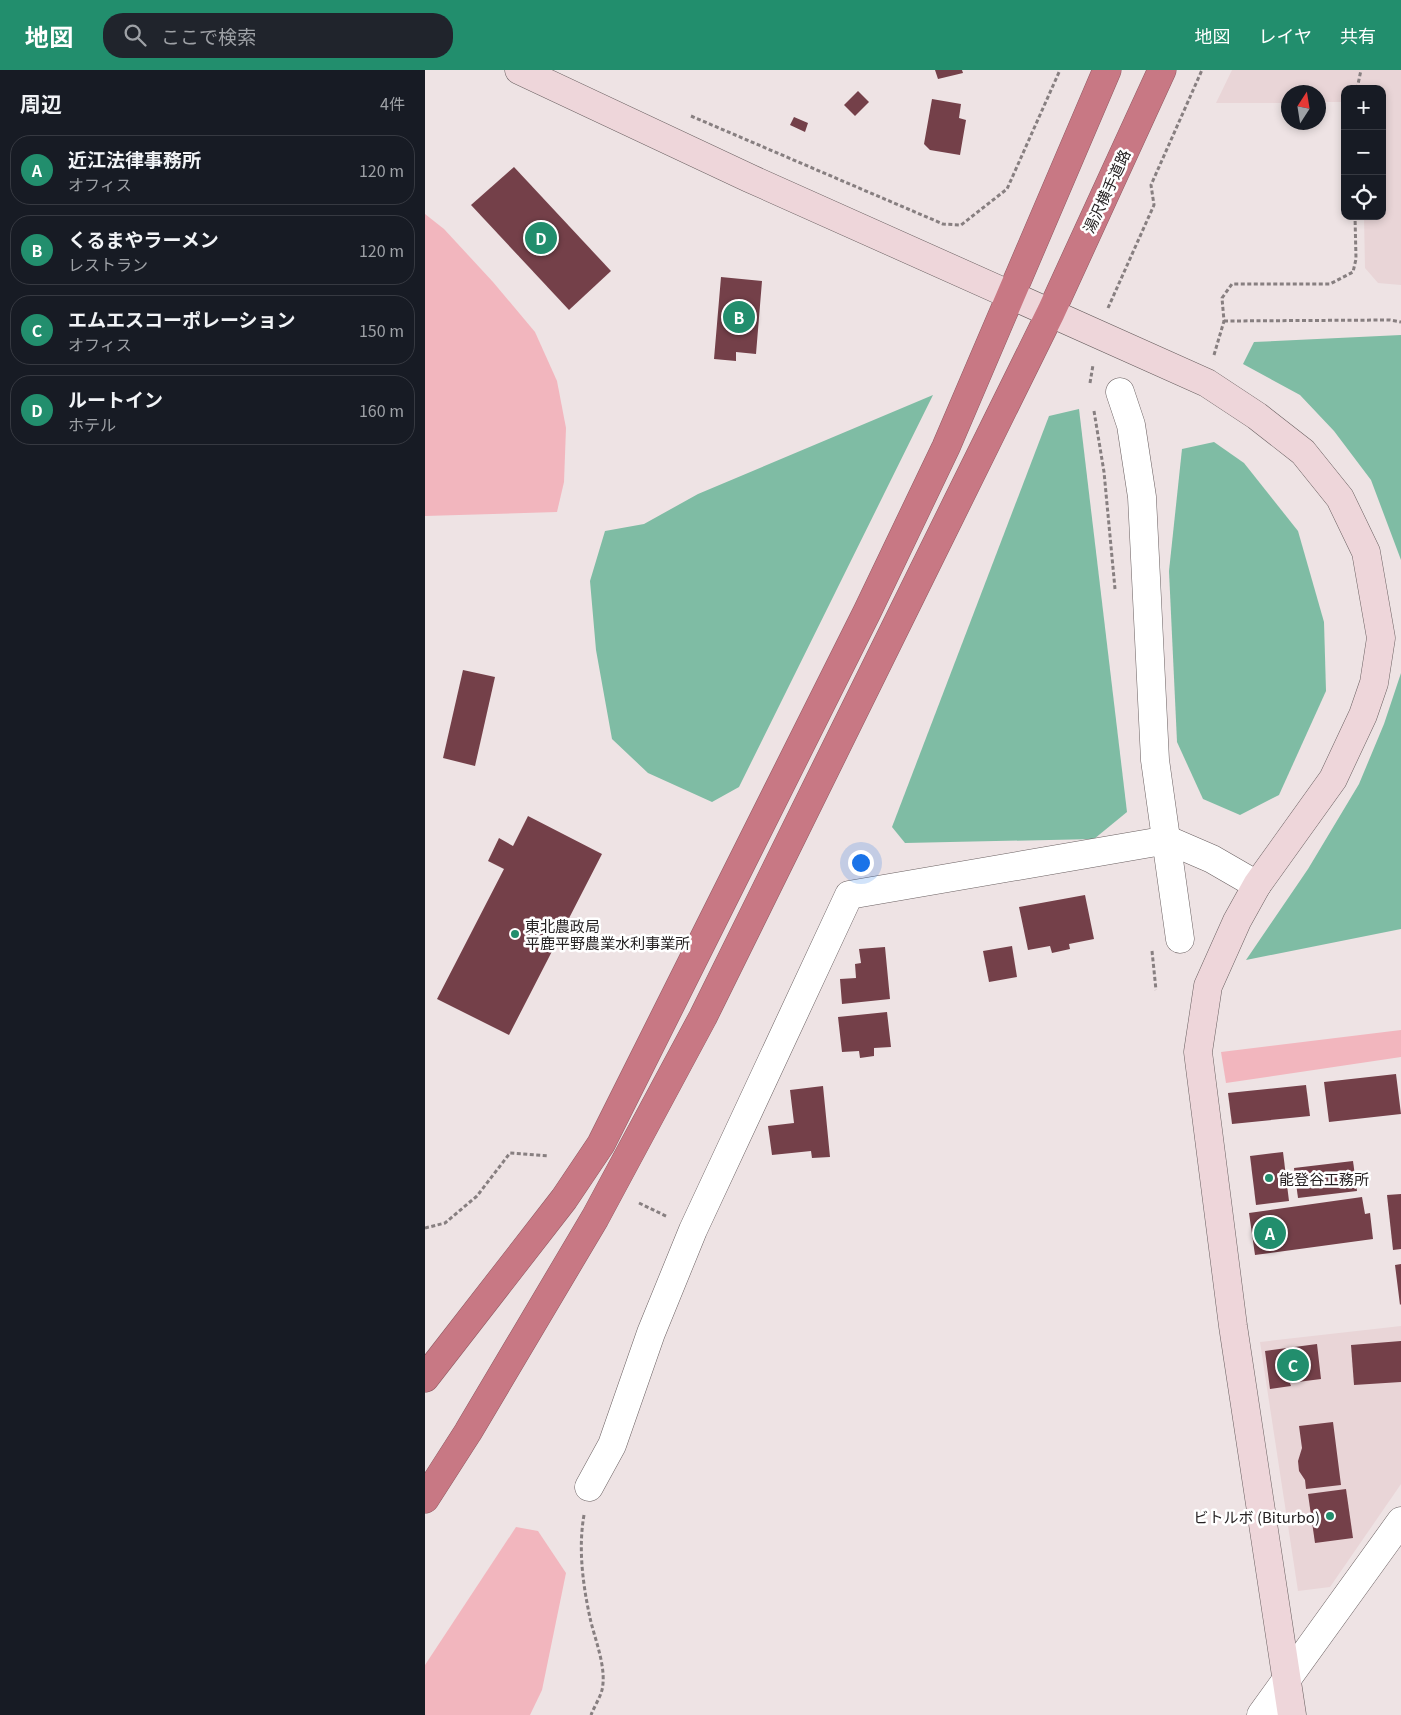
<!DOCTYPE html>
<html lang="ja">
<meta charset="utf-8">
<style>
body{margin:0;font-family:Georgia,"Noto Sans JP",serif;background:#20242c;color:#f1f3f6}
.controls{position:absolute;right:15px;top:15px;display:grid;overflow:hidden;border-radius:10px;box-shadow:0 2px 8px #0003}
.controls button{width:45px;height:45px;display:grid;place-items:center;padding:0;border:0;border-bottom:1px solid #363941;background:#171b24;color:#f1f3f6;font:25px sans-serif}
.compass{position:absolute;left:856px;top:15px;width:45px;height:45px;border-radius:50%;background:#171b24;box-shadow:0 2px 8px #0003;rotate:12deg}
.you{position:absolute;left:435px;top:792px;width:18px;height:18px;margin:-12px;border:4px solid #fff;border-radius:50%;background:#1a73e8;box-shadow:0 0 0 8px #1a73e833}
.badge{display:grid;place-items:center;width:32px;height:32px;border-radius:50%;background:#228e6d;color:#fff;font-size:16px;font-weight:700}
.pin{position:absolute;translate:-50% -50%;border:2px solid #fff;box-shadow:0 1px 5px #0006}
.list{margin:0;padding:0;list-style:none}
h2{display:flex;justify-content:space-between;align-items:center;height:65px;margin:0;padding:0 20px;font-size:21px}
h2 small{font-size:16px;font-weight:400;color:#9ea1a6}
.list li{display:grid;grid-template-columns:32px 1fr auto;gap:15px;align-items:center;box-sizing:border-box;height:70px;margin:0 10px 10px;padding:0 10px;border:1px solid #363941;border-radius:20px}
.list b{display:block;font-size:19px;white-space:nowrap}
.list p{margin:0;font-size:16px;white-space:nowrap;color:#9ea1a6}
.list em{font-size:16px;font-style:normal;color:#9ea1a6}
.icon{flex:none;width:28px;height:28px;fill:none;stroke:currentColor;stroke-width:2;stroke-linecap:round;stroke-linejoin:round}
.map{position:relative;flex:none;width:976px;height:1645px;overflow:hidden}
header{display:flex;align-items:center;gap:30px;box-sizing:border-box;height:70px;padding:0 25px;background:#228e6d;color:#fff}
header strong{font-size:24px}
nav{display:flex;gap:28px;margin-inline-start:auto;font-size:18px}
.search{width:350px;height:45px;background:#20242c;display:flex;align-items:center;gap:12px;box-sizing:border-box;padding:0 18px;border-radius:20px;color:#9ea1a6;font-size:19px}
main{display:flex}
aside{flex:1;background:#171b24}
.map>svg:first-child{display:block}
</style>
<header>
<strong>地図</strong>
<div class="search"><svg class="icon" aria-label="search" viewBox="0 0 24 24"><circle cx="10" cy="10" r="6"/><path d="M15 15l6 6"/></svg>ここで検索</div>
<nav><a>地図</a><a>レイヤ</a><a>共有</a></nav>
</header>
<main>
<aside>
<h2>周辺<small>4件</small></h2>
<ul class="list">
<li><span class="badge">A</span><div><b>近江法律事務所</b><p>オフィス</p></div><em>120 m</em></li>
<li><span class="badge">B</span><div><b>くるまやラーメン</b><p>レストラン</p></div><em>120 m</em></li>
<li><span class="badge">C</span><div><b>エムエスコーポレーション</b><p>オフィス</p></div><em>150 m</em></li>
<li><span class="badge">D</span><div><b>ルートイン</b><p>ホテル</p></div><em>160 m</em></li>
</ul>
</aside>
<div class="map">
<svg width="976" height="1645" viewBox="0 0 976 1645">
<rect width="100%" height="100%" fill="#eee3e4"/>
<!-- built -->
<g fill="#e9d5d7">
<path d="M807 0H976V215L953 213 940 198 939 146H957V19H920V32H894V22H864L863 33H791Z"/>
<path d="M976 1256V1414L905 1517 873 1521 835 1272Z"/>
</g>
<!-- green -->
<g fill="#f2b6be">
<path d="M0 144 19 159 68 212 110 262 132 311 141 358 139 412 132 442 0 446Z"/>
<path d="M976 960V987L801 1013 796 982Z"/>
<path d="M91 1457 113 1461 141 1503 117 1620 105 1645H0V1595Z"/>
</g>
<!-- water -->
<g fill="#7fbca4">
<path d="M976 265V490L946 410 909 361 875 325 818 294 829 272Z"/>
<path d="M508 325 314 717 287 732 223 703 187 669 171 580 165 511 180 461 219 454 273 424Z"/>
<path d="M654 339 702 742 669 769 480 773 467 757 624 346Z"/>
<path d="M789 372 819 393 873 461 899 552 901 621 854 725 815 745 778 729 752 672 744 501 757 379Z"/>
<path d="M976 603V859L821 890 883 799 934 714 959 654Z"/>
</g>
<!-- building -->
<g fill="#744049">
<path d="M510 0H537L538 3 513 9Z"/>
<path d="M433 21 444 32 430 46 419 35Z"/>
<path d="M507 29 536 34 534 48 541 50 535 85 505 80 499 74Z"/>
<path d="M369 47 383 53 380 62 365 55Z"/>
<path d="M89 97 186 201 144 240 46 135Z"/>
<path d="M296 207 337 211 331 284 311 282V291L289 289Z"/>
<path d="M38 600 70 607 50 696 18 688Z"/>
<path d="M103 746 177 784 84 965 12 929 79 799 63 791 74 768 88 776Z"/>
<path d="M660 825 669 869 644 874 645 879 627 883 625 876 603 880 594 837Z"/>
<path d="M587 876 592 907 564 912 558 881Z"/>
<path d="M460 877 465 929 417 934 415 909 431 908 430 894 436 893 434 879Z"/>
<path d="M462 942 466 977 449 978V986L435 988 434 981 417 982 413 947Z"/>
<path d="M971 1004 976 1044 904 1052 899 1012Z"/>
<path d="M881 1015 885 1046 807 1054 803 1023Z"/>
<path d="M398 1016 405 1087 387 1088 386 1081 347 1085 343 1056 369 1053 365 1020Z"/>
<path d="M858 1082 864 1131 831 1135 825 1086Z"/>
<path d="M928 1091 932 1121 873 1128 869 1098Z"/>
<path d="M976 1124V1179L968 1180 962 1125Z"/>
<path d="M937 1127 940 1144 945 1143 948 1169 830 1185 824 1143Z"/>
<path d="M976 1194V1234L975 1235 970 1195Z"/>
<path d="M976 1271V1312L929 1315 926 1275Z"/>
<path d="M892 1274 896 1309 865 1313 866 1316 845 1319 840 1281Z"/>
<path d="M908 1352 916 1415 881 1419 880 1410 874 1401 873 1391 877 1378 874 1356Z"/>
<path d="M921 1419 928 1468 890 1473 883 1424Z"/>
</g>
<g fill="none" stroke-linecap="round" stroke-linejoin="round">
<!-- street casing -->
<g stroke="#6a6061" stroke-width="29">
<g id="street">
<path d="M695 322 706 355 717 427 730 690 755 869"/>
<path d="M164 1417 187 1375 226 1263 268 1160 424 825 743 770 787 789 832 815"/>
<path d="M836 1645 976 1451"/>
</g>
</g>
<!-- secondary casing -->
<g stroke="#6a6061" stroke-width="29">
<path id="secondary" d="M94 0 324 108 782 313 832 346 878 382 915 428 941 482 956 568 949 613 938 645 908 709 832 815 812 851 783 916 773 982 808 1256 867 1645"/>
</g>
<!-- highway casing -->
<g stroke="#8f5a62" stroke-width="29">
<g id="highway">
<path d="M0 1308 139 1129 176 1074 442 542 521 377 682 0"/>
<path d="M0 1429 43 1362 170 1148 278 947 626 242 737 0"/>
</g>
</g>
<!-- path -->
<g stroke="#877f80" stroke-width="3" stroke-dasharray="4 2.5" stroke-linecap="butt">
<path d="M932 19 936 0"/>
<path d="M266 46 518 154 536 155 582 119 635 0"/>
<path d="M683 238 729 135 726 115 777 0"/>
<path d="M799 251 965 250 976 252"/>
<path d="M789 285 799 251 797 228 807 214H905L928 202 931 189 930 146"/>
<path d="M665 313 668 295"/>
<path d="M669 341 679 402 690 519"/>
<path d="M727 881 731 920"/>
<path d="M214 1133 243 1147"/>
<path d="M0 1158 20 1153 52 1126 85 1083 124 1086"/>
<path d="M159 1445C153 1479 158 1515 165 1548 170 1570 182 1598 177 1620 175 1628 169 1637 166 1645"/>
</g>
<!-- street -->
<use href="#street" stroke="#fff" stroke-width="28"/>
<!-- secondary -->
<use href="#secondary" stroke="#eed6da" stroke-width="28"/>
<!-- highway -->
<use href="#highway" stroke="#c87884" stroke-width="28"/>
</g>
<!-- markers -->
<g fill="#228e6d" stroke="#fff" stroke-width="2">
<circle cx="90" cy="864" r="5"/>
<circle cx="844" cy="1108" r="5"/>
<circle cx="905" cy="1446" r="5"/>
</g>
<g text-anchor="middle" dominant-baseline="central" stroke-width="5" stroke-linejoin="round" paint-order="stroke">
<!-- street labels -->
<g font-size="15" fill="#262223" stroke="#fff">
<text transform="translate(681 121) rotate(-65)">湯沢横手道路</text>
</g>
<!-- poi labels -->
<g font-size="15" fill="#262223" stroke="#fff" text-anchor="start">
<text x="100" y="855">東北農政局<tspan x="100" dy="17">平鹿平野農業水利事業所</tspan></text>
<text x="854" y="1108">能登谷工務所</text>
<text x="895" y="1446" text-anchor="end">ビトルボ (Biturbo)</text>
</g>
</g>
</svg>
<div class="controls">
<button>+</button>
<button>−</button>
<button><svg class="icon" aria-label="locate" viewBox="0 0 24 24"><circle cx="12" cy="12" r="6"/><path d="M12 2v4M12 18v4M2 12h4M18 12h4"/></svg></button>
</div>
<svg class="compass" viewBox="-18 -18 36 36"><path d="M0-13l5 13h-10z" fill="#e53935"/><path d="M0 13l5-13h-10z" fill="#9ea1a6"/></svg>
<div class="you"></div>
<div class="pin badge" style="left:845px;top:1163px">A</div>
<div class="pin badge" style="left:314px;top:247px">B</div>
<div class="pin badge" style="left:868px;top:1295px">C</div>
<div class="pin badge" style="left:116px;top:168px">D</div>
</div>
</main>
